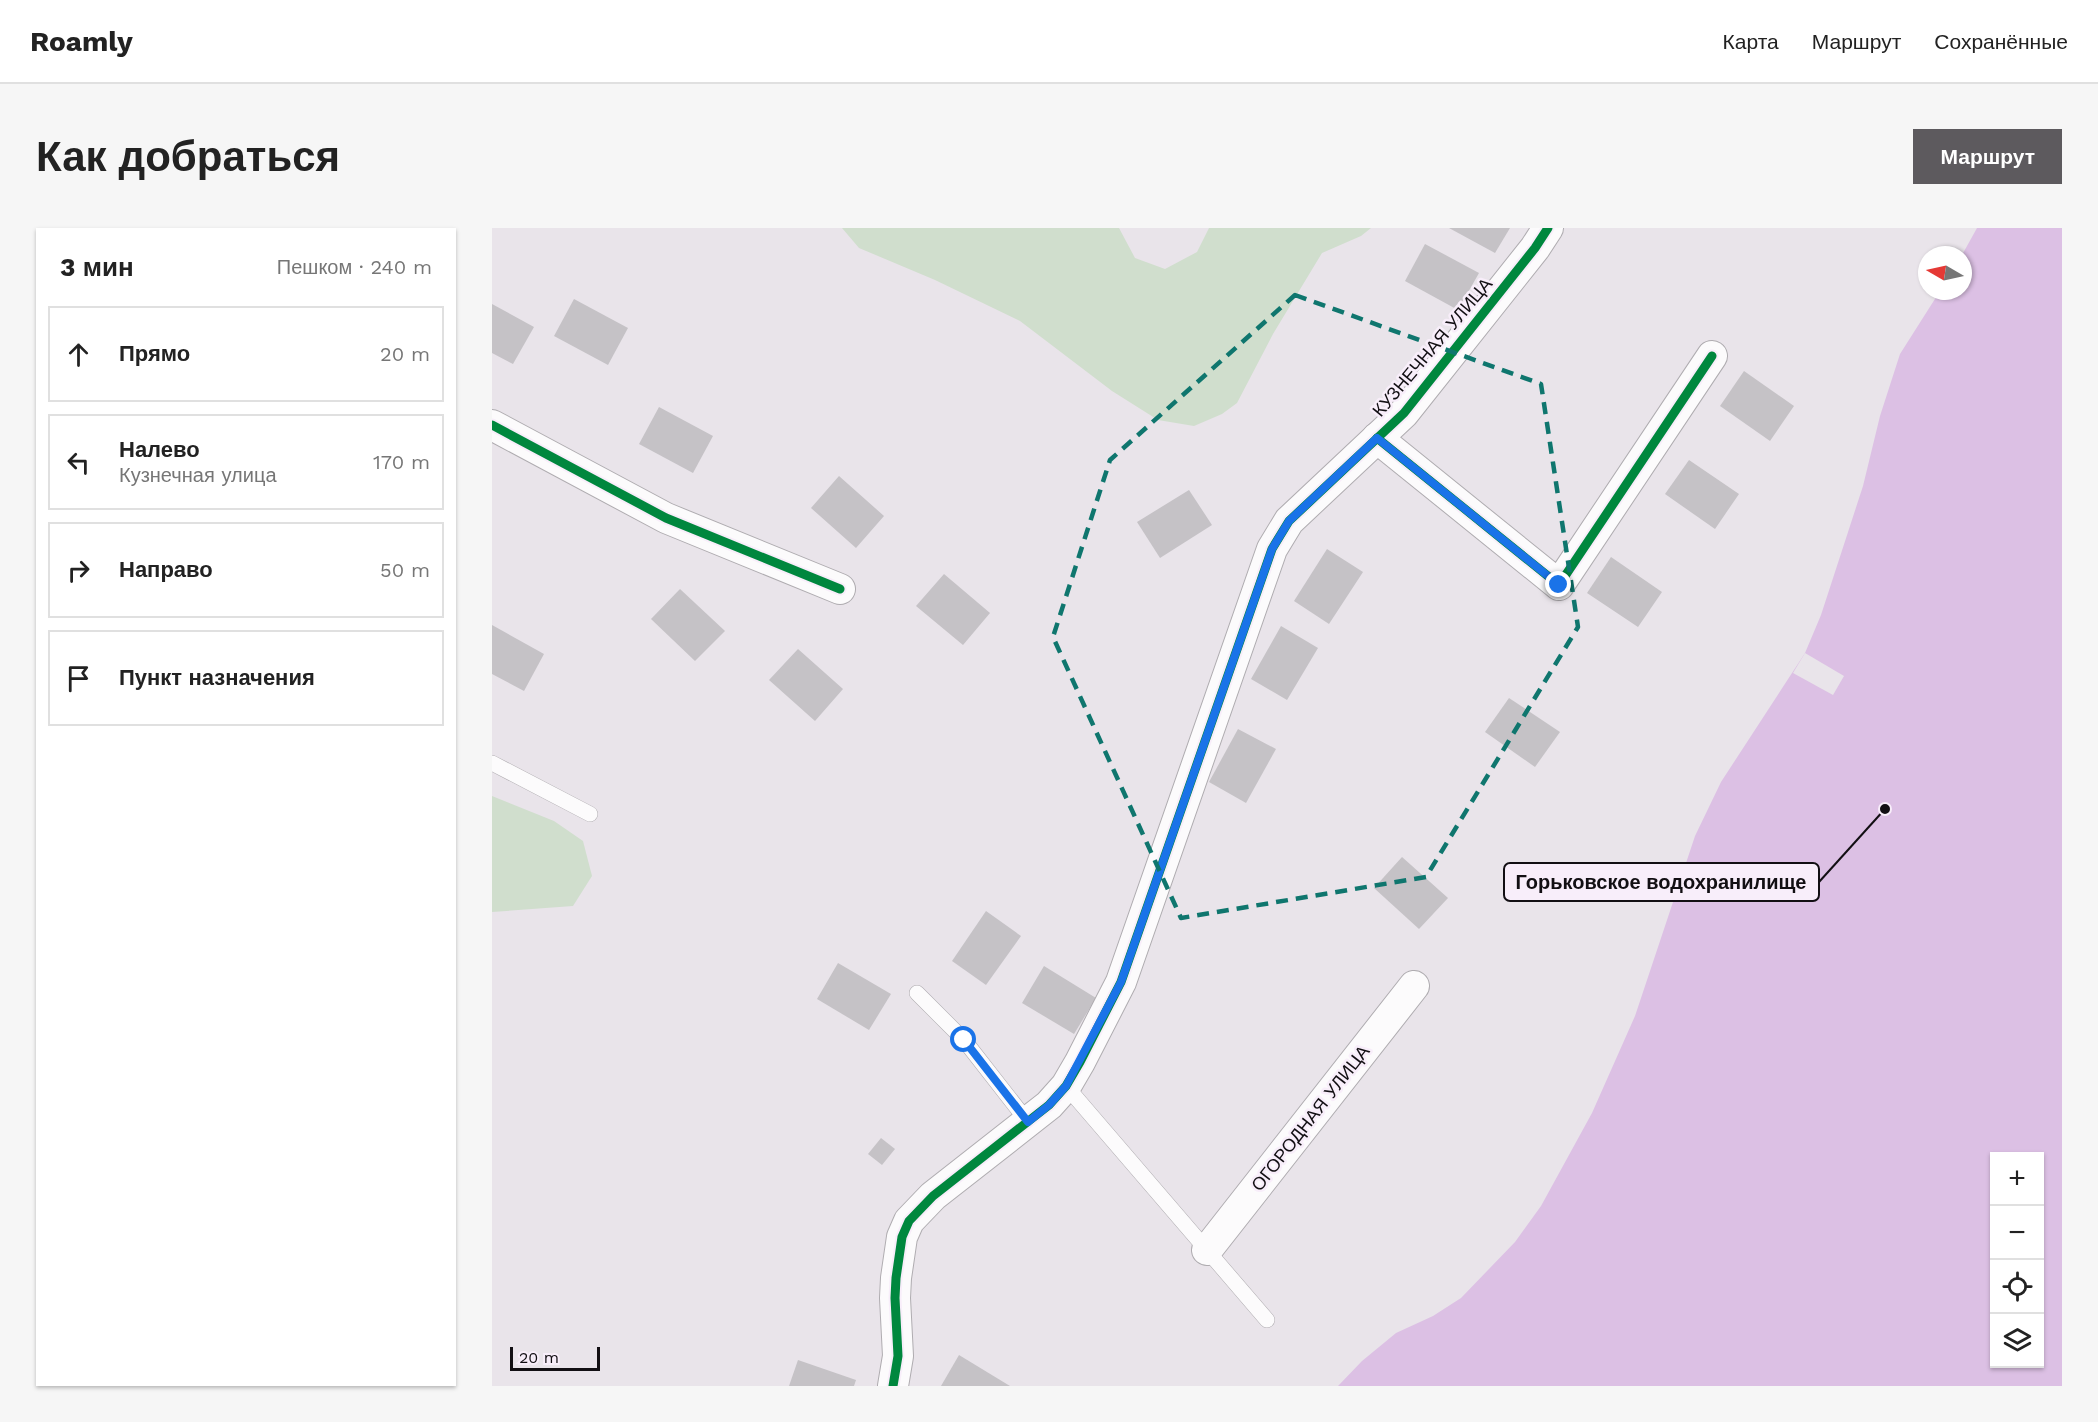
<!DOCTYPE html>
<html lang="ru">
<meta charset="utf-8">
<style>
body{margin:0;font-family:"Work Sans",sans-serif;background:#f6f6f6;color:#222}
.controls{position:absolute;right:18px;bottom:18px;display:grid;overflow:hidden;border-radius:0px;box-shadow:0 2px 4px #0004}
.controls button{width:54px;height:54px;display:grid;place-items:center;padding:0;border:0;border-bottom:2px solid #e0e0e0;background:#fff;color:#222;font:30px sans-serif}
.compass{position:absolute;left:1426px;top:18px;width:54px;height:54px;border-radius:50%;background:#fff;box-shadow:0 2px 4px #0004;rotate:279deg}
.scale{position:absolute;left:18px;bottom:15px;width:90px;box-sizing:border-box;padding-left:6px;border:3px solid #120f13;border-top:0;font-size:16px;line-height:21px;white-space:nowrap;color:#120f13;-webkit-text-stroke:4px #f8eefa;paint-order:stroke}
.stop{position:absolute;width:18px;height:18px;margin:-14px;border:4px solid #1a73e8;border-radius:50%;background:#fff}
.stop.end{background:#1a73e8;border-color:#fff;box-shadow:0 2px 6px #0008}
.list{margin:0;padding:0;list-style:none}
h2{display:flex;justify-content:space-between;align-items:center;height:78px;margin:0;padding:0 24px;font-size:26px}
h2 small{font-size:20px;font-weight:400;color:#767676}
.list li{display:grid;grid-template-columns:39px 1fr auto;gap:18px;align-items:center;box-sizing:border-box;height:96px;margin:0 12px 12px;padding:0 12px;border:2px solid #e0e0e0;border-radius:0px}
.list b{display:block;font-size:22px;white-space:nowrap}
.list p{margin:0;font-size:20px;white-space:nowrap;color:#767676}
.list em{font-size:20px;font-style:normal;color:#767676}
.icon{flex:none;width:33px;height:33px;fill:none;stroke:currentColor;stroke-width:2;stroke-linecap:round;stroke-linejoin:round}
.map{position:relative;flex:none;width:1570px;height:1158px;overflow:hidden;border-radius:0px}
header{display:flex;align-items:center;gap:36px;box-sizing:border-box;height:84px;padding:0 30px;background:#fff;border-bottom:2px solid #e0e0e0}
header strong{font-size:28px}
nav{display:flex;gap:33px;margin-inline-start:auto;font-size:21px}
.intro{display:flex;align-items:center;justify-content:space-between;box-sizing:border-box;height:144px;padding:0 36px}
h1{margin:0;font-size:42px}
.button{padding:15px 27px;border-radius:0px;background:#5d5a5e;color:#fff;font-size:21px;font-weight:700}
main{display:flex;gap:36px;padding:0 36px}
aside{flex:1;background:#fff;border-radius:0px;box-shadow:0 2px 4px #0004}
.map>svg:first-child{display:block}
</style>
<header>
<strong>Roamly</strong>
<nav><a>Карта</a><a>Маршрут</a><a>Сохранённые</a></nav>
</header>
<div class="intro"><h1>Как добраться</h1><a class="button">Маршрут</a></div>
<main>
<aside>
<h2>3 мин<small>Пешком · 240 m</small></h2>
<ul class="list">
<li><svg class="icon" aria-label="ahead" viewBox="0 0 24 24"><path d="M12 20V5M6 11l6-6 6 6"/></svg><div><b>Прямо</b></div><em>20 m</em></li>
<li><svg class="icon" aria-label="left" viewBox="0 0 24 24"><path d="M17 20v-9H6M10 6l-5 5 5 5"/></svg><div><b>Налево</b><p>Кузнечная улица</p></div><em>170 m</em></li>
<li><svg class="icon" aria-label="right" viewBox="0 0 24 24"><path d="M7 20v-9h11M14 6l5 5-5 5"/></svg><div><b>Направо</b></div><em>50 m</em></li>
<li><svg class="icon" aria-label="arrive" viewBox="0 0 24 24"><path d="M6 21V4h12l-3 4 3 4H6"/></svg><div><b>Пункт назначения</b></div></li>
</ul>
</aside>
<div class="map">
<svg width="1570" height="1158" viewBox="0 0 1570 1158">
<rect width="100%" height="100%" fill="#e9e4ea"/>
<!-- green -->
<g fill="#d0decd">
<path d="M350 0H627L643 30 673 41 705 24 717 0H879L869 8 830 25 781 106 745 175 730 186 702 198 666 192 620 163 528 93 443 52 367 20Z"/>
<path d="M0 568 62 593 91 613 100 648 81 678 0 684Z"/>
</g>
<!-- water -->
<path fill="#dcc0e4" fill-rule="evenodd" d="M1485 0H1570V1158H846L870 1133 904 1105 941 1088 969 1070 1023 1014 1049 978 1100 885 1143 788 1203 608 1229 554 1313 425 1329 387 1371 258 1388 188 1408 126 1448 63H1471V27H1470ZM1502 928H1548V1136H1502Z"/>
<!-- pier -->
<path fill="#e9e4ea" d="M1313 425 1352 448 1341 467 1301 445Z"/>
<!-- building -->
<g fill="#c5c2c6">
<path d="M957 0H1018L1003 25Z"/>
<path d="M933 16 987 45 966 82 913 53Z"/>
<path d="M82 71 136 100 116 137 62 108Z"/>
<path d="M0 76 42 99 21 136 0 125Z"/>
<path d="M1252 143 1302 178 1278 213 1228 178Z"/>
<path d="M167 179 221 208 201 245 147 216Z"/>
<path d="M1197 232 1247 266 1223 301 1173 266Z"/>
<path d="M347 248 392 288 364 320 319 280Z"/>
<path d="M697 262 720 297 668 330 645 294Z"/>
<path d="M835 321 871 344 837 396 802 373Z"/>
<path d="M1119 329 1170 364 1146 399 1095 365Z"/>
<path d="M452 346 498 385 471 417 424 378Z"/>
<path d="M188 361 233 403 203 433 159 391Z"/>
<path d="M0 397 52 426 32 463 0 446Z"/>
<path d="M789 398 826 420 795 472 759 451Z"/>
<path d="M306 421 351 461 323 493 277 452Z"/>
<path d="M1017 470 1068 504 1043 539 993 504Z"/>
<path d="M746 501 784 521 754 575 717 554Z"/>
<path d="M910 629 956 670 927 701 882 660Z"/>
<path d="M494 683 529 708 494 757 460 733Z"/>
<path d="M346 735 399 766 377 802 325 771Z"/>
<path d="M552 738 604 770 582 806 530 775Z"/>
<path d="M389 910 403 921 390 937 376 926Z"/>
<path d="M467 1127 518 1158H449Z"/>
<path d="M306 1132 364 1152 362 1158H297Z"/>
</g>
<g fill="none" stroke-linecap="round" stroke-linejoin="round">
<!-- service casing -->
<g stroke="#afacb0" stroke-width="16">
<g id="service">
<path d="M0 535 98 586"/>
<path d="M425 765 472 812 536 894"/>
<path d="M574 858 775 1092"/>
</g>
</g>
<!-- minor casing -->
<g stroke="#afacb0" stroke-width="32">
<g id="minor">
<path d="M0 197 174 290 348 361"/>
<path d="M885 210 1067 357 1220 128"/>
<path d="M715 1022 922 758"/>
<path d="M401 1158 406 1128 403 1070 404 1050 410 1009 417 993 441 968 557 877 574 858 588 834 629 754 780 321 797 293 912 185 1043 20 1056 0"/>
</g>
</g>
<!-- service -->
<use href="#service" stroke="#fcfbfc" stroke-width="15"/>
<!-- minor -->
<use href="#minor" stroke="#fcfbfc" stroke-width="30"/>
<!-- cycleway casing -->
<g stroke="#f8eefa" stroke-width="13">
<g id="cycleway">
<path d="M0 197 174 290 348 361"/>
<path d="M885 210 1067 357 1220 128"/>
<path d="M401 1158 406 1128 403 1070 404 1050 410 1009 417 993 441 968 557 877 574 858 588 834 629 754 780 321 797 293 912 185 1043 20 1056 0"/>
</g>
</g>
<!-- cycleway -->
<use href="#cycleway" stroke="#00873e" stroke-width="9"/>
</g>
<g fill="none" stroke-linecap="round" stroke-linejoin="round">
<!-- route -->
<path stroke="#1a73e8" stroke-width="8" d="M472 812 536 894 557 877 574 858 629 754 780 321 797 293 885 210 1067 357"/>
</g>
<!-- marked area -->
<path fill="none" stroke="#0f766e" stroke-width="4.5" stroke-dasharray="12 8" stroke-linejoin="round" d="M803 67 1049 156 1086 399 934 649 689 690 561 409 618 232Z"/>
<g text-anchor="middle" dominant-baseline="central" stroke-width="5" stroke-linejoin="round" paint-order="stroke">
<!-- street labels -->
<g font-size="18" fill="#120f13" stroke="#f8eefa">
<text transform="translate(940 119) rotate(-50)">КУЗНЕЧНАЯ УЛИЦА</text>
<text transform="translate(818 890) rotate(-52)">ОГОРОДНАЯ УЛИЦА</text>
</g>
</g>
<!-- callouts -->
<path fill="none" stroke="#120f13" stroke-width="2" d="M1393 581L1327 654"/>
<circle fill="#120f13" stroke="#f8eefa" stroke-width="2" cx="1393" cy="581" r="6"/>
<rect fill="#f8eefa" stroke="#120f13" stroke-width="2" x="1012" y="635" width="315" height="38" rx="6"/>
<g font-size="20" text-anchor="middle" font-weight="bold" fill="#120f13">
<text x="1169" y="661">Горьковское водохранилище</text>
</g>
</svg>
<div class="controls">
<button>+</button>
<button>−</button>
<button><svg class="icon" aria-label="locate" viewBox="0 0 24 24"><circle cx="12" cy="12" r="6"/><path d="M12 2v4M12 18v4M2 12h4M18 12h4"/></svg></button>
<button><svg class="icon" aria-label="layers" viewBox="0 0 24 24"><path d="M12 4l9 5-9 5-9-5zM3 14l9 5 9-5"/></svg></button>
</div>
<svg class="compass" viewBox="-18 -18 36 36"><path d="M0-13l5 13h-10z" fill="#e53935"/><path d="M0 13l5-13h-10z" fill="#767676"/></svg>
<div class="scale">20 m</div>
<div class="stop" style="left:472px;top:812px"></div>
<div class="stop end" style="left:1067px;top:357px"></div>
</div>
</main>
